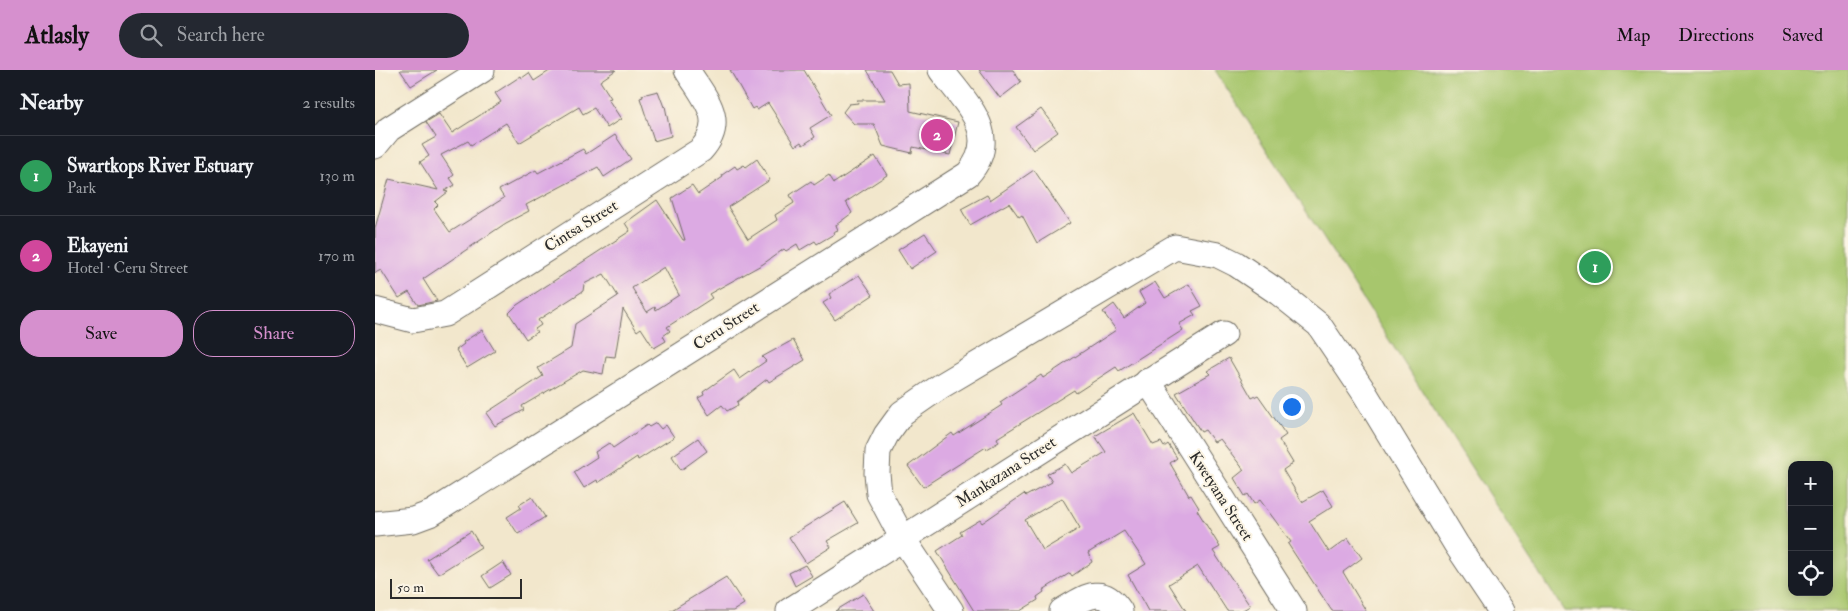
<!DOCTYPE html>
<meta charset="utf-8">
<style>
body{margin:0;font-family:"IM FELL Double Pica",serif;background:#242831;color:#f1f3f6}
.controls{position:absolute;right:15px;bottom:15px;display:grid;overflow:hidden;border-radius:10px;box-shadow:0 2px 8px #0003}
.controls button{width:45px;height:45px;display:grid;place-items:center;padding:0;border:0;border-bottom:1px solid #363941;background:#171b24;color:#f1f3f6;font:25px sans-serif}
.scale{position:absolute;left:15px;bottom:12px;width:132px;box-sizing:border-box;padding-left:5px;border:2px solid #2b2b2b;border-top:0;font-size:14px;line-height:18px;white-space:nowrap;color:#2b2b2b;-webkit-text-stroke:4px #fcf5e5;paint-order:stroke}
.you{position:absolute;left:916px;top:336px;width:18px;height:18px;margin:-12px;border:4px solid #fff;border-radius:50%;background:#1a73e8;box-shadow:0 0 0 8px #1a73e833}
.badge{display:grid;place-items:center;width:32px;height:32px;border-radius:50%;background:#d690ce;color:#fff;font-size:16px;font-weight:700}
.pin{position:absolute;translate:-50% -50%;border:2px solid #fff;box-shadow:0 1px 5px #0006}
.list{margin:0;padding:0;list-style:none}
h2{display:flex;justify-content:space-between;align-items:center;height:65px;margin:0;padding:0 20px;font-size:21px}
h2 small{font-size:16px;font-weight:400;color:#9ea1a6}
.list li{display:grid;grid-template-columns:32px 1fr auto;gap:15px;align-items:center;box-sizing:border-box;height:80px;padding:0 20px;border-top:1px solid #363941}
.list b{display:block;font-size:19px;white-space:nowrap}
.list p{margin:0;font-size:16px;white-space:nowrap;color:#9ea1a6}
.list em{font-size:16px;font-style:normal;color:#9ea1a6}
.actions{display:flex;gap:10px;padding:15px 20px}
.actions a{flex:1;padding:11px 0;border:1px solid #d690ce;border-radius:20px;text-align:center;font-size:18px;color:#d690ce}
.actions .main{background:#d690ce;color:#111}
.icon{flex:none;width:28px;height:28px;fill:none;stroke:currentColor;stroke-width:2;stroke-linecap:round;stroke-linejoin:round}
.map{position:relative;flex:none;width:1473px;height:541px;overflow:hidden}
header{display:flex;align-items:center;gap:30px;box-sizing:border-box;height:70px;padding:0 25px;background:#d690ce;color:#111}
header strong{font-size:24px}
nav{display:flex;gap:28px;margin-inline-start:auto;font-size:18px}
.search{width:350px;height:45px;background:#242831;display:flex;align-items:center;gap:12px;box-sizing:border-box;padding:0 18px;border-radius:28px;color:#9ea1a6;font-size:19px}
main{display:flex}
aside{flex:1;background:#171b24}
.map>svg:first-child{display:block}
</style>
<header>
<strong>Atlasly</strong>
<div class="search"><svg class="icon" aria-label="search" viewBox="0 0 24 24"><circle cx="10" cy="10" r="6"/><path d="M15 15l6 6"/></svg>Search here</div>
<nav><a>Map</a><a>Directions</a><a>Saved</a></nav>
</header>
<main>
<aside>
<h2>Nearby<small>2 results</small></h2>
<ul class="list">
<li><span class="badge" style="background:#2e9e5b">1</span><div><b>Swartkops River Estuary</b><p>Park</p></div><em>130 m</em></li>
<li><span class="badge" style="background:#d1479c">2</span><div><b>Ekayeni</b><p>Hotel · Ceru Street</p></div><em>170 m</em></li>
</ul>
<div class="actions"><a class="main">Save</a><a>Share</a></div>
</aside>
<div class="map">
<svg width="1473" height="541" viewBox="0 0 1473 541">
<rect width="100%" height="100%" fill="#fcf5e5"/>
<filter id="ink" filterUnits="userSpaceOnUse"><feTurbulence type="fractalNoise" baseFrequency=".02" numOctaves="2"/><feDisplacementMap in="SourceGraphic" scale="10" xChannelSelector="R" yChannelSelector="G"/><feConvolveMatrix kernelMatrix="1 2 1 2 8 2 1 2 1" color-interpolation-filters="sRGB"/></filter>
<filter id="wash" filterUnits="userSpaceOnUse"><feTurbulence type="fractalNoise" baseFrequency=".0096" numOctaves="4" result="noise"/><feDisplacementMap in="SourceGraphic" scale="20" xChannelSelector="R" yChannelSelector="G"/><feGaussianBlur stdDeviation="1.12" result="paint"/><feColorMatrix in="noise" values="0 0 0 0 0 0 0 0 0 0 0 0 0 0 0 0 0 1.4 0 .05"/><feComposite in="paint" operator="in"/></filter>
<g filter="url(#wash)">
<rect width="100%" height="100%" fill="#f2e7cc"/>
<!-- green -->
<path fill="#a7c66d" stroke="#69784c" fill-rule="evenodd" d="M840 0H1473V541H1189ZM1417 395H1454V522H1417Z"/>
<g id="blocks">
<!-- building -->
<g fill="#dcaae3" fill-rule="evenodd">
<path d="M25 0H62L36 16Z"/>
<path d="M176 0H241L225 11 236 28 233 29 246 49 232 58 219 38 208 44 204 37 144 73 131 53 96 75 93 71 66 85 79 105 75 108 80 115 69 121 73 122 60 132 63 135 59 139 75 162 129 128 124 120 161 100 163 103 208 79 211 84 240 65 256 89 229 107 223 97 151 135 154 141 131 153 48 209 62 231 43 235 34 222 24 228 6 200 0 203V158L14 109 63 120 45 92 54 86 47 75 61 67 51 52 64 44 77 63 126 32 120 23 146 6 147 8 154 3 159 11Z"/>
<path d="M355 0H429L456 45 435 58 440 67 428 75 426 72 420 76 393 33 382 40 380 37 377 39Z"/>
<path d="M492 0H515L523 14 534 13 535 41 583 52 575 85 538 77 537 83 508 76 499 54H479L468 42 474 34 483 33 482 30H510Z"/>
<path d="M604 0H638L646 12 625 28Z"/>
<path d="M283 21 289 37 290 36 296 66 279 71 265 28 268 27 267 25Z"/>
<path d="M666 39 683 62 658 80 641 57Z"/>
<path d="M500 86 512 105 471 132 477 143 461 155 463 160 458 162 459 164 442 174 440 171 425 180 422 174 411 181 409 179 388 194 334 224 337 228 292 257 295 261 288 266 291 271 279 278 266 258 262 261 248 239 240 287 231 286 228 304 208 300 147 336 149 340 120 356 111 343 168 306 163 298 196 278 200 254 243 226 229 204 209 214 208 221 163 250 166 255 160 259 162 262 151 269 134 243 142 235 255 161 250 153 282 130 308 170H310L297 128 317 115 323 124 348 107 347 105 360 96 362 99 369 95 371 97 382 89 395 110 353 137 373 169 402 150 400 145 419 133 415 125 436 111 439 115 454 105 459 113ZM289 197 304 225 281 240 280 237 272 242 257 218Z"/>
<path d="M659 100 695 153 662 173 647 145 644 147 634 133 595 155 586 139 612 125 615 130Z"/>
<path d="M550 163 562 181 535 199 523 180Z"/>
<path d="M484 205 498 225 460 250 448 233 456 228 454 224Z"/>
<path d="M780 212 790 228 814 214 827 236 817 241 820 245 804 254 808 260 744 301 741 297 701 323 699 320 622 368 624 372 612 379 611 377 548 417 533 396 577 363 579 366 627 335 625 332 666 305 668 308 741 260 728 242 739 234 749 248 770 233 764 222Z"/>
<path d="M107 260 120 281 92 298 81 280 89 274 88 272Z"/>
<path d="M418 270 430 290 394 312 392 309 362 332 363 335 352 341 347 335 334 345 323 328 329 325 328 322 359 300 365 309 391 291 387 287Z"/>
<path d="M854 288 877 328 883 325 911 365 904 370 918 393 908 400 927 432 948 420 958 436 934 451 954 482 973 468 987 488 968 502 991 541H957L913 474 916 472 885 430 879 434 873 424 870 426 859 408 869 400 845 369 839 372 830 360 826 362 801 323 835 304 832 301Z"/>
<path d="M759 343 778 375 786 372 789 377 793 374 802 388 795 393 814 426 816 425 824 438 822 440 845 477 838 481 875 536 866 541H852L823 496 794 514 811 541H773L753 505 771 494 749 461 713 483 717 492 697 506 695 503 668 520 669 522 662 527 663 530 645 541H599L562 481 587 465 585 462 605 450 607 453 649 424 651 426 677 412 672 404 690 394 696 403 731 382 720 366ZM687 428 705 458 668 480 650 450Z"/>
<path d="M281 353 286 359 291 355 299 367 263 390 262 387 223 413 222 410 209 418 199 402 222 387 220 382 234 373 238 378 272 355 274 357Z"/>
<path d="M323 368 332 381 306 400 297 386Z"/>
<path d="M157 427 170 447 143 464 132 447 146 438 144 435Z"/>
<path d="M470 432 483 453 452 471 456 477 431 493 414 467Z"/>
<path d="M96 461 106 477 63 504 52 489Z"/>
<path d="M128 492 136 505 115 518 107 506Z"/>
<path d="M430 495 437 506 420 516 414 503Z"/>
<path d="M351 507 369 534 358 541H295Z"/>
<path d="M488 524 499 541H460Z"/>
</g>
</g>
</g>
<g filter="url(#ink)">
<use href="#blocks" fill-opacity="0" stroke="#716d63" stroke-width="1"/>
<g fill="none" stroke-linecap="round" stroke-linejoin="round">
<!-- minor casing -->
<g stroke="#716d63" stroke-width="27">
<g id="minor">
<path d="M0 76 14 59 107 0"/>
<path d="M0 240 38 250 70 244 326 80C353 50 329 28 312 0"/>
<path d="M773 311 919 541"/>
<path d="M0 454 38 450 57 443 593 104C628 65 590 33 566 0"/>
<path d="M414 541 849 264"/>
<path d="M576 541 528 469 504 424 502 403 503 381 511 365 527 343 566 316 800 177 843 185 861 194 904 223 944 255 989 322 1081 474 1126 541"/>
<path d="M687 541C709 528 727 513 745 541"/>
</g>
</g>
<!-- minor -->
<use href="#minor" stroke="#fff" stroke-width="25"/>
</g>
</g>
<g text-anchor="middle" dominant-baseline="central" stroke-width="4" stroke-linejoin="round" paint-order="stroke">
<!-- street labels -->
<g font-size="16" fill="#2b2b2b" stroke="#fcf5e5">
<text transform="translate(206 156) rotate(-32)">Cintsa Street</text>
<text transform="translate(351 256) rotate(-33)">Ceru Street</text>
<text transform="translate(631 402) rotate(-33)">Mankazana Street</text>
<text transform="translate(846 426) rotate(57)">Kwetyana Street</text>
</g>
</g>
</svg>
<div class="controls">
<button>+</button>
<button>−</button>
<button><svg class="icon" aria-label="locate" viewBox="0 0 24 24"><circle cx="12" cy="12" r="6"/><path d="M12 2v4M12 18v4M2 12h4M18 12h4"/></svg></button>
</div>
<div class="scale">50 m</div>
<div class="you"></div>
<div class="pin badge" style="left:1220px;top:197px;background:#2e9e5b">1</div>
<div class="pin badge" style="left:562px;top:65px;background:#d1479c">2</div>
</div>
</main>
